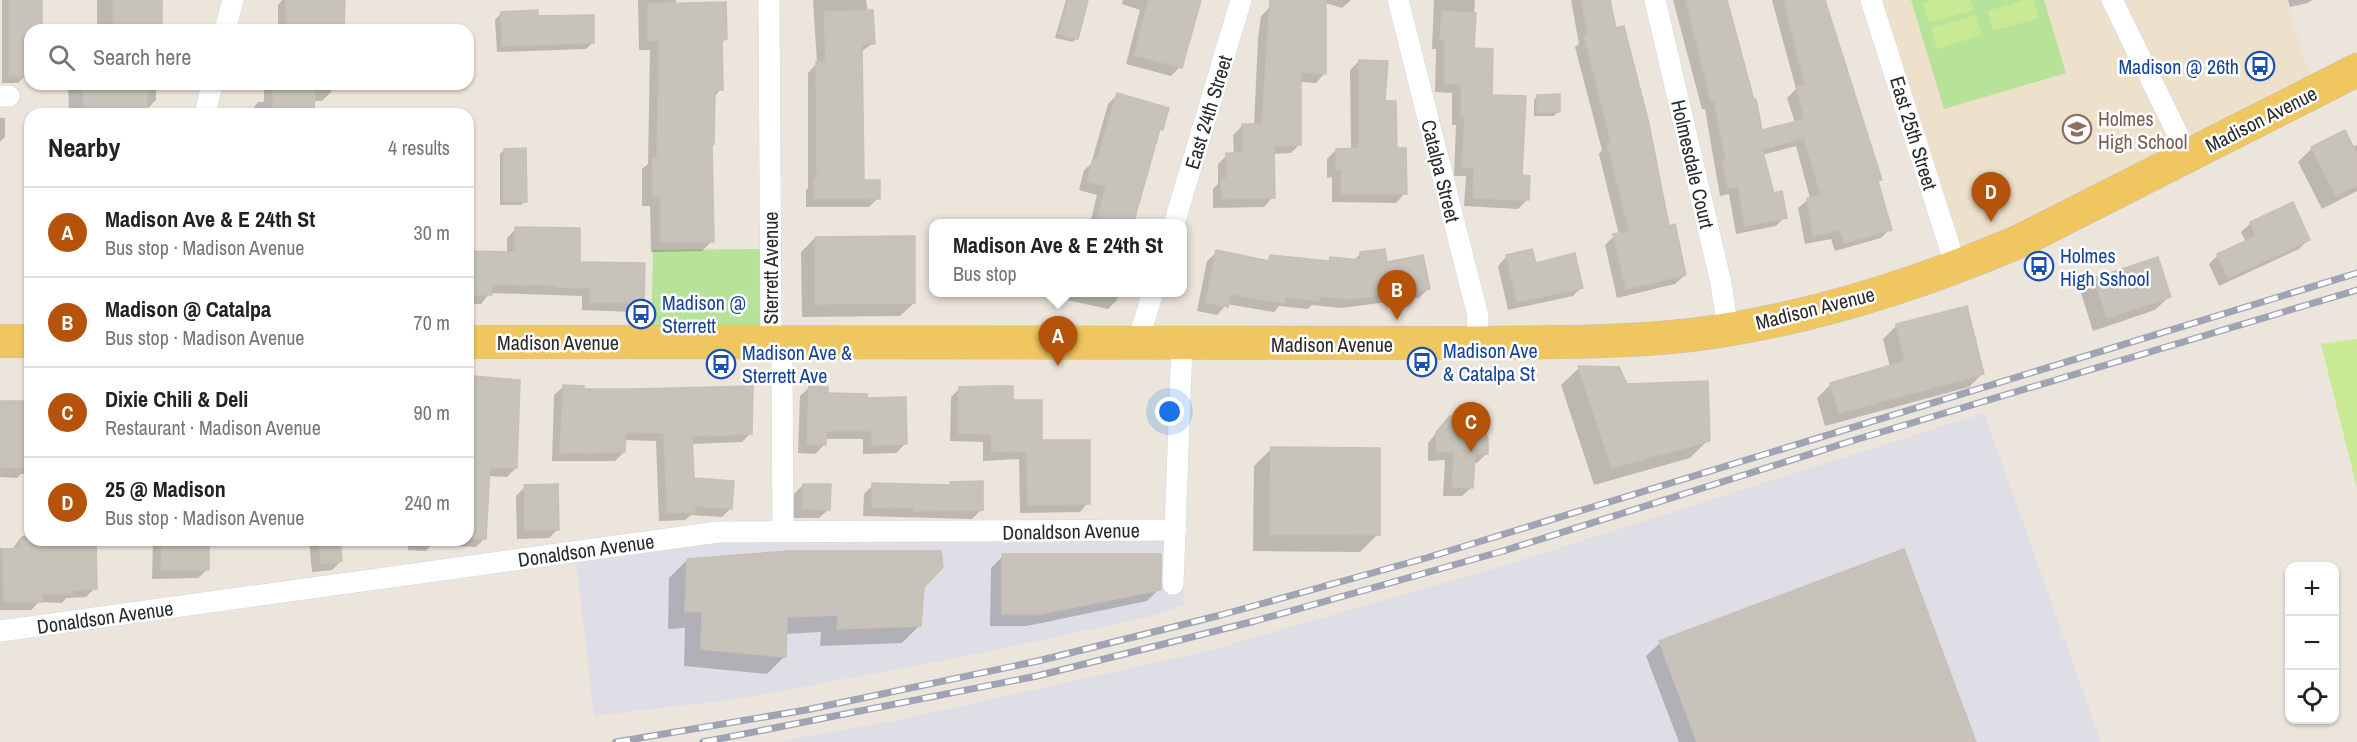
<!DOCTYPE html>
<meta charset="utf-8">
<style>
body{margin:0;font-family:"Archivo Narrow",sans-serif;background:#f6f6f6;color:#222}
.controls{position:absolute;right:18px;bottom:18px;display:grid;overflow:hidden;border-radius:12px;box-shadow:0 2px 4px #0004}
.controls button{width:54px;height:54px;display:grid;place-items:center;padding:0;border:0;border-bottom:2px solid #e0e0e0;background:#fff;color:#222;font:30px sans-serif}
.you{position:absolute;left:1170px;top:412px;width:21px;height:21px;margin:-15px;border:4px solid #fff;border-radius:50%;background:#1a73e8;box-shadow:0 0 0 9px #1a73e833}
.badge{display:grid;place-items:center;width:39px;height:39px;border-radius:50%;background:#b45309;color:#fff;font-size:20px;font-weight:700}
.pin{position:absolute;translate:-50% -50px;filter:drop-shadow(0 2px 3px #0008)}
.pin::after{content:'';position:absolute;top:32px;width:21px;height:18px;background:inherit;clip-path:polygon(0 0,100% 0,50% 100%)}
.popup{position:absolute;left:929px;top:219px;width:258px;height:78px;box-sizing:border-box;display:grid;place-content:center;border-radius:12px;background:#fff;filter:drop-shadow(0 2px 4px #0005);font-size:20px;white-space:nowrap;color:#767676}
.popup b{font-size:22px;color:#222}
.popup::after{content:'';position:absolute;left:50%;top:100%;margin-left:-12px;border:12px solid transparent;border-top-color:#fff}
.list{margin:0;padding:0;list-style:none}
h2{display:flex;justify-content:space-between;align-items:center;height:78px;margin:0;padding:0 24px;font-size:26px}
h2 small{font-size:20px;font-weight:400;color:#767676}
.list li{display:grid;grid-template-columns:39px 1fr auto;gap:18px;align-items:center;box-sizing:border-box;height:90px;padding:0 24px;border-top:2px solid #e0e0e0}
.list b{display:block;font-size:22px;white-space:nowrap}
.list p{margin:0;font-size:20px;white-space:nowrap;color:#767676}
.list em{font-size:20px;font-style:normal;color:#767676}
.icon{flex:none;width:33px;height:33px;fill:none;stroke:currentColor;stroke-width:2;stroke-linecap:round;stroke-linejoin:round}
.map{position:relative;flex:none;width:2357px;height:742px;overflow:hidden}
.search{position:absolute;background:#fff;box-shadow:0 2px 4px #0004;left:24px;top:24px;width:450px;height:66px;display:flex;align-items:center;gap:15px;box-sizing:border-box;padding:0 21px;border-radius:18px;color:#767676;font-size:22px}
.panel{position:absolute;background:#fff;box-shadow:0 2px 4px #0004;left:24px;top:108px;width:450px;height:438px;border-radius:18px}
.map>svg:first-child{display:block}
</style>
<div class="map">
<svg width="2357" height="742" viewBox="0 0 2357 742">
<rect width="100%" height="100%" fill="#ece5dc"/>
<!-- industrial -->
<g fill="#dfdde5">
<path d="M1984 413 2101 742H778L903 719 1204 652 1506 565Z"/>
<path d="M1184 527V605L1149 617 967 656 744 698 594 716 575 552 718 532Z"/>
</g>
<!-- education -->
<path fill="#eee1cc" d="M1871 0H2286L2315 92 1956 267Z"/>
<!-- green -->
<g fill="#b6e29a">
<path d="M1911 0H2044L2066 73 1944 109Z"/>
<path d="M770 249 771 343H651L653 250Z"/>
</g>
<!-- pitch -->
<g fill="#cae995">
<path d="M1932 0H1971L1974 10 1929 23 1923 3Z"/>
<path d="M2024 0H2034L2039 18 1993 31 1988 11Z"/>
<path d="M1976 15 1982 35 1937 49 1931 28Z"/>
<path d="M2357 339V488L2321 344Z"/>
</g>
<!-- shadow -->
<g fill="#0003">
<path d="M2 0H40V30H30V43H26V75L18 83H2Z"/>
<path d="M97 0H165L161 1V30H97Z"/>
<path d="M282 0H343V30H278V5Z"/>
<path d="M638 0H676L675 5 725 39 721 44V89L714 97 710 146 712 241 702 251 651 252 650 206H642V169L648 164 650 50H639Z"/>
<path d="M813 0H866L873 43 861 52 862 181 878 198 869 207H806V190L808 188V73L817 63Z"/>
<path d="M1066 0H1086L1077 38 1073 42 1055 38Z"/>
<path d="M1123 0H1199L1180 67 1171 76 1126 64 1140 10 1122 4Z"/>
<path d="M1271 0H1351L1342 8 1325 3V73L1316 83 1300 82V144L1291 153 1272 154 1273 197 1264 207 1213 208V189L1218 184V164L1227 155H1234L1233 135 1242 126 1254 125 1258 39 1261 16 1270 7Z"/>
<path d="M1434 0H1475L1472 50 1527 200 1518 209 1464 206 1466 176H1454L1456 125H1452V93L1435 92 1436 49H1432Z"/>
<path d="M1571 0H1609L1667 228 1685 275 1675 284 1617 298 1605 245 1614 236 1619 235 1599 154 1602 150 1575 47 1579 44Z"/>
<path d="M1673 0H1725L1761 132 1795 123 1787 98 1796 89 1772 0H1824L1881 179 1877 183 1890 229 1881 238 1835 251 1831 239 1805 244 1798 208 1810 198 1796 146 1762 155 1773 195 1785 217 1776 226 1736 234 1729 194 1720 196 1705 109H1702Z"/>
<path d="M2288 0H2312L2308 3 2290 7Z"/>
<path d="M501 13 537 17 592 43 586 49 497 52 495 20Z"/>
<path d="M1359 61 1383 102 1405 193 1396 203 1332 202V177L1327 178V159L1336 150H1351L1350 70Z"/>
<path d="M68 84H156V100L146 110V114H69Z"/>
<path d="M264 84H331V92L322 101H313V114H249L258 102H264Z"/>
<path d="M1117 95 1147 164 1134 224H1090L1097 195 1079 190 1084 170 1091 164 1108 104Z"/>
<path d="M1538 96 1558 112 1554 116H1534V100Z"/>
<path d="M0 118H5V137L0 142Z"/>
<path d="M2357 145V191L2322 209 2298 162 2312 148 2352 147Z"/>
<path d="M504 150 525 201 521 205H500V154Z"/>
<path d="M2292 204 2308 240 2299 249 2219 286 2209 264 2218 255 2246 242 2241 232 2251 223Z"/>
<path d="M516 229 643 302 633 312 582 310V296L490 293 481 304H468V252L507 254V238Z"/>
<path d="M815 238 914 303 900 316 802 317 801 252Z"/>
<path d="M1217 252 1266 262 1271 256 1326 263 1330 259 1353 261 1360 254 1386 263 1428 289 1419 298 1341 308 1312 305 1308 309 1279 306 1274 312 1227 304 1217 315 1197 311 1207 261Z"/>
<path d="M1507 256 1534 265 1582 287 1573 296 1508 310 1498 266Z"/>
<path d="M2157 259 2169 297 2155 310 2093 331 2081 293 2094 280Z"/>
<path d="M1064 292H1119L1117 300 1108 309 1062 299Z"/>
<path d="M1965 308 1983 373 1969 387 1825 426 1817 398 1831 384 1890 367 1883 339 1896 326Z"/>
<path d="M1579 368 1626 385 1708 440 1690 458 1594 485 1561 385Z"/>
<path d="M474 378 516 468 507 477 488 476 485 538 476 547 431 545 426 551 408 550V540H468V384Z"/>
<path d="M563 387 751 433 742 442 691 444 692 479 731 508 722 517 691 515 685 520 659 521 656 441 624 440V452L615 461H552L554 395Z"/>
<path d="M810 387 826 395 866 400 905 444 896 453 863 454V439H824V445L815 454 798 453 800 396Z"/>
<path d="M960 388 1012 401 1088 503 1080 512 1020 513 1019 459 983 461V442L950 441 951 397Z"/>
<path d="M0 402H30V474H21L17 478 0 477Z"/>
<path d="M1441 427 1486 454 1477 463H1473L1472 487 1462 496H1443L1445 460 1428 461V443Z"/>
<path d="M1272 448 1378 534 1360 552 1253 551 1254 466Z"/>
<path d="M951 483 981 510 972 519 863 516 864 494 873 485 947 487Z"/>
<path d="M803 485 829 509 819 518H793L794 494Z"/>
<path d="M525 487 558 529 549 538 517 539 516 496Z"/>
<path d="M22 536 30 537V540H71L95 588 86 597 66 598 62 603 39 602 31 610H0V548H13Z"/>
<path d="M153 540H208V569L198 578 152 579Z"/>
<path d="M309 540H339L341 561 332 570 312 572Z"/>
<path d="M1003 556 1160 588 1147 601 1027 626H990L991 568Z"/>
<path d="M687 560 923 586 920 625 902 643 820 646 821 632 785 634 784 657 767 674 684 666 685 628 668 629 669 578Z"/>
<path d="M1660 643 1975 742H1679L1646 656Z"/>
</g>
<!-- building -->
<g fill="#c7c3bb" stroke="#c8c0b6" stroke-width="1.5">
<path d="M9 0H42V30H30V36H28L27 76H9Z"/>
<rect x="113" y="0" width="49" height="30"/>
<path d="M286 0H345L344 30H287Z"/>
<path d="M1068 0H1088L1078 39 1059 34Z"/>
<path d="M1149 0H1201L1182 68 1134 55Z"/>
<path d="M1270 0H1326V74L1301 72V145L1274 146 1275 198 1222 199 1221 179H1226V153H1243L1242 124H1262Z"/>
<path d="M1581 0H1610L1616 28 1624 26 1649 124 1669 226 1675 224 1686 275 1626 289 1613 234 1629 231 1607 143 1611 142 1584 36 1588 35Z"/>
<path d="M1686 0H1727L1754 100 1756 99 1762 130 1805 119 1796 87 1805 85 1784 0H1825L1882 180 1878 181 1892 230 1844 243 1840 230 1813 236 1807 198 1821 195 1804 138 1762 149 1774 193 1782 191 1787 218 1745 226 1738 186 1728 188 1722 162 1726 161 1714 101H1711Z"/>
<path d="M726 2 727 39 722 40 723 90H715L714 144H712L714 242H660V196H652V158H657L659 41H648V4Z"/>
<path d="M538 10V16L594 15V43L502 46 501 12Z"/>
<path d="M873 10 875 44H862L864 180H880V199L814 198V179H817L816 62H826L824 12Z"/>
<path d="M1442 11 1476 13 1474 48 1493 49 1492 95 1526 96 1522 175 1530 176 1529 200 1473 198 1474 168 1462 167 1465 116H1461V84H1444V40H1440Z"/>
<path d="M1359 60 1388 61 1385 101H1396L1397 148H1406L1407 194H1341V169H1336V149L1359 148Z"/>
<path d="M83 84H147V114H84Z"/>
<path d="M273 84H315L314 114H273Z"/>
<path d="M1117 93 1169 108 1163 130 1160 129 1133 224H1096L1106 186 1087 181 1093 159 1097 160Z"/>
<path d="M1560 94V112H1537V95Z"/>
<path d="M2345 130 2357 154V185L2336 196 2311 147Z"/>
<path d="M526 148 527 202H504V149Z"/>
<path d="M2293 202 2310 240 2228 278 2217 254 2256 236 2250 222Z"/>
<path d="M515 227 580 228V262L645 263 644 303 590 302V288L556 287V285L492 284V295H468V251L515 252Z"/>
<path d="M915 236V303L815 304V237Z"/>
<path d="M1385 249 1387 262 1423 255 1430 289 1351 299 1319 296V301L1285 297 1284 303 1231 294 1228 307 1206 302 1216 250 1269 261 1270 255 1329 261 1330 257 1361 260 1360 252Z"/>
<path d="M1532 249 1536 263 1575 253 1583 288 1517 302 1506 255Z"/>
<path d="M2158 257 2171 297 2107 318 2094 278Z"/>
<path d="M1967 306 1984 374 1839 413 1830 383 1905 361 1896 324Z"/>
<path d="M1578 366 1619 367 1627 384 1708 381 1710 441 1612 468Z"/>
<path d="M473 376 520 380 517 468H490L486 539 468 538Z"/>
<path d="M563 385 584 386V389H635L753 386 752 434 692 436 694 478 734 481 732 509 695 506V512L667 513 664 433 626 432 625 452 560 453Z"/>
<path d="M809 386 828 387V393L867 394V398L906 397 907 444 872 445V431H826V445L807 444Z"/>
<path d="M990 386H1013V400H1042V440H1090V504L1028 505 1027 451 992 452 991 434 958 433 959 387Z"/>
<path d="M0 401H28L29 468H0Z"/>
<path d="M1450 416 1478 417 1488 438V454H1475L1473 488 1452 487 1454 452H1437L1436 432Z"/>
<path d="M1271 447 1380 448V535L1270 534Z"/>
<path d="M983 481V510L914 511V508L872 507V483L950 485V482Z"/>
<path d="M558 484 559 530H525L524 485Z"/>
<path d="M803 484H831L830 510 802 509Z"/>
<path d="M21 540 96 541 97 589 72 590V594H42V602H4L3 549 21 548Z"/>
<path d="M162 540H209V570H161Z"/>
<path d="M319 540H340L342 561 321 564Z"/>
<path d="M1904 549 1976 742H1697L1659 641Z"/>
<path d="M788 551H941L943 567 924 587 921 626 837 629 838 615 787 617 786 657 701 649 702 611 685 612 687 559Z"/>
<path d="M1002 554H1161V590L1040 614H1002Z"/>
</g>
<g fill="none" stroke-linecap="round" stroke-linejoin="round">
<!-- minor casing -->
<g stroke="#d2d6e3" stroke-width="22">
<g id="minor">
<path d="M769 0 771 343 782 360 783 531"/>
<path d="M1398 0 1478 316 1477 343"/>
<path d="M1655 0 1721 283 1728 329"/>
<path d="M1871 0 1956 267"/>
<path d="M2112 0 2188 155"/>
<path d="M225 30 233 0"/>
<path d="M0 96H9"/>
<path d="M205 114 212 84"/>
<path d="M1174 224 1241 0"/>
<path d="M1137 344 1153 292"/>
<path d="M1173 584 1182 344"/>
<path d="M0 631 718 532 1176 530"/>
</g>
</g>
<!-- primary casing -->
<g stroke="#c3c3c3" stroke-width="34">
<g id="primary">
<path d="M0 341H30"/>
<path d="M468 342 1477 343C1548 342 1620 343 1691 335 1803 321 1914 286 2018 242L2357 70"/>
</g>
</g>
<!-- minor -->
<use href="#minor" stroke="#fff" stroke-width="21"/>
<!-- primary -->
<use href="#primary" stroke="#efc65f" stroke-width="33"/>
<!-- rail casing -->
<g stroke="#9fa3b4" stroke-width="7">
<g id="rail">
<path d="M616 742 806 710 1038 661 1221 615 1426 558 2357 273"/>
<path d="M703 742 1037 676 1255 621 1503 551 1858 439 2357 290"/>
</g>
</g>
<!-- rail -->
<use href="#rail" stroke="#fff" stroke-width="4.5" stroke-dasharray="14" stroke-linecap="butt"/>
</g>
<!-- icons -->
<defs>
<g id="bus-ring" transform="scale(1.5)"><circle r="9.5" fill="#fff" stroke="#1a4fb4" stroke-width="1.5"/><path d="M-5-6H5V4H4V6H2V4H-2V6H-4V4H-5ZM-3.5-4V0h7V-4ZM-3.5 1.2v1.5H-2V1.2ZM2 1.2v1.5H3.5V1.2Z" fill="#1a4fb4"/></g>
<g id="school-ring" transform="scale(1.5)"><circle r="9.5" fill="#fff" stroke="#8d6e63" stroke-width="1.5"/><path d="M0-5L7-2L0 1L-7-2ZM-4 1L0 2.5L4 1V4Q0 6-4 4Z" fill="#8d6e63"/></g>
</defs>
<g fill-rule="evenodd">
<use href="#bus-ring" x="2260" y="66"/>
<use href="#school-ring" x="2077" y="129"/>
<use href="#bus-ring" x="2039" y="266"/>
<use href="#bus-ring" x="641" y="314"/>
<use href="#bus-ring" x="1422" y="362"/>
<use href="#bus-ring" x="721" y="364"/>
</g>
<g text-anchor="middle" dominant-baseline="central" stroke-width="5" stroke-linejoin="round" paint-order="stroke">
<!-- transit labels -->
<g font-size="20" fill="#164399" stroke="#fff" text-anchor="start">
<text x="2239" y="66" text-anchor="end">Madison @ 26th</text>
<text x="2060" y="255">Holmes<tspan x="2060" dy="23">High Sshool</tspan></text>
<text x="662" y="302">Madison @<tspan x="662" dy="23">Sterrett</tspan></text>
<text x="1443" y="350">Madison Ave<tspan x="1443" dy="23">&amp; Catalpa St</tspan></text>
<text x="742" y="352">Madison Ave &amp;<tspan x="742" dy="23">Sterrett Ave</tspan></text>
</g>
<!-- street labels -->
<g font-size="20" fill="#2a2a2a" stroke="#fff">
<text transform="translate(1208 112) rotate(-73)">East 24th Street</text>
<text transform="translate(2261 119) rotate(-27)">Madison Avenue</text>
<text transform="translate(1914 133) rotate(73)">East 25th Street</text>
<text transform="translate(1693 164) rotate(77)">Holmesdale Court</text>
<text transform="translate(1441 171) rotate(76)">Catalpa Street</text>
<text transform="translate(770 268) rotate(-90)">Sterrett Avenue</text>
<text transform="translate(1815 308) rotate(-14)">Madison Avenue</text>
<text x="558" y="342">Madison Avenue</text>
<text x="1332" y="344">Madison Avenue</text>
<text transform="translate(1071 531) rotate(-1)">Donaldson Avenue</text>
<text transform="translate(586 550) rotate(-8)">Donaldson Avenue</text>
<text transform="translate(105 617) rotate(-8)">Donaldson Avenue</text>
</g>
<!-- education labels -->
<g font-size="20" fill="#785e54" stroke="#fff" text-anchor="start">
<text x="2098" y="118">Holmes<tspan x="2098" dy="23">High School</tspan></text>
</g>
</g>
</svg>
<div class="controls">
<button>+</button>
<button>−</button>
<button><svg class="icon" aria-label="locate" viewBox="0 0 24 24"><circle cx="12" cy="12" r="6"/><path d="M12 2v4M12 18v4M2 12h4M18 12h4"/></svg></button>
</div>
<div class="you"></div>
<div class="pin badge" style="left:1058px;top:366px">A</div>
<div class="popup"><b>Madison Ave &amp; E 24th St</b>Bus stop</div>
<div class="pin badge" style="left:1397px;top:320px">B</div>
<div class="pin badge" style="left:1471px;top:452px">C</div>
<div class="pin badge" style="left:1991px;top:222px">D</div>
<div class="search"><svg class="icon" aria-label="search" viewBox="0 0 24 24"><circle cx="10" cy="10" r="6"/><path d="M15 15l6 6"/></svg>Search here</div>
<section class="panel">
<h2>Nearby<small>4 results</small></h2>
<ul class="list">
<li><span class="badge">A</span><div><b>Madison Ave &amp; E 24th St</b><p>Bus stop · Madison Avenue</p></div><em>30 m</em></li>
<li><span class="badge">B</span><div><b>Madison @ Catalpa</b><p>Bus stop · Madison Avenue</p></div><em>70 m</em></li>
<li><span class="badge">C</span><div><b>Dixie Chili &amp; Deli</b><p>Restaurant · Madison Avenue</p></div><em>90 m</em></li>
<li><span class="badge">D</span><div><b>25 @ Madison</b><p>Bus stop · Madison Avenue</p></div><em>240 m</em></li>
</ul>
</section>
</div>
